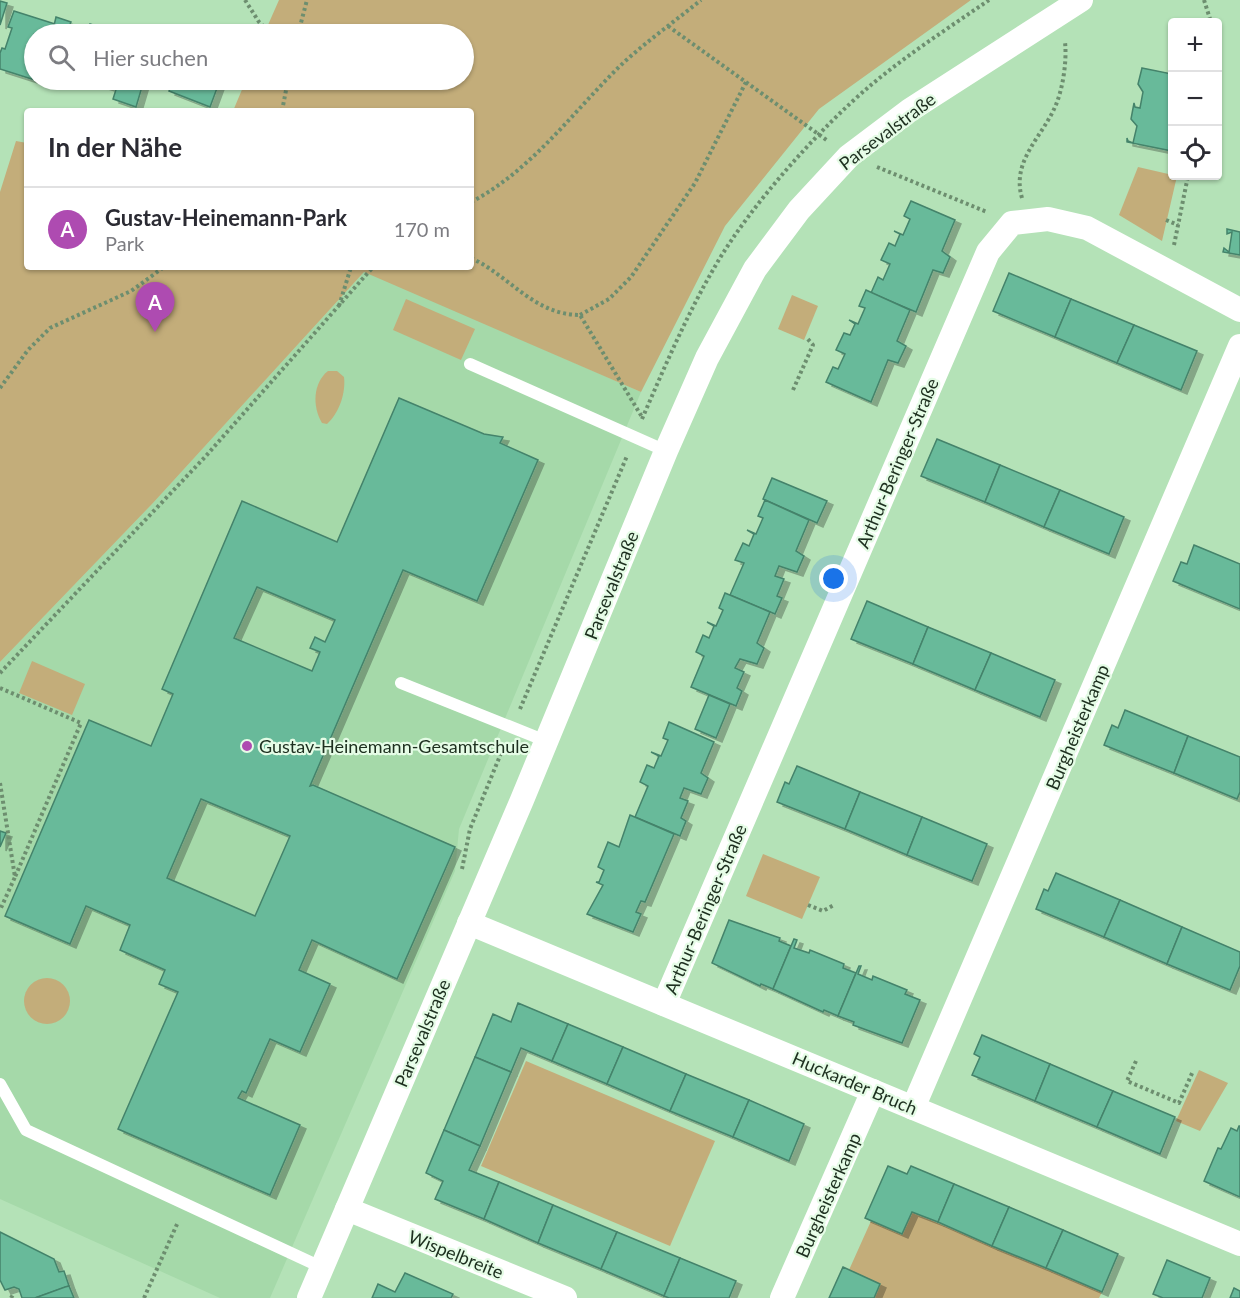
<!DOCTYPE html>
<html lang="de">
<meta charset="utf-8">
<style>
body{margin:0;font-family:Lato,sans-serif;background:#f2f2f3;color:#2b2b33}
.controls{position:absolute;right:18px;top:18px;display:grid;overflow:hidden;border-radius:6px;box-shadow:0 2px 4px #0004}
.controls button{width:54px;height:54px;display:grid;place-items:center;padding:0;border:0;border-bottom:2px solid #e1e1e2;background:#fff;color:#2b2b33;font:30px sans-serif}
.you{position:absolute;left:834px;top:579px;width:21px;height:21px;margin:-15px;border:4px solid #fff;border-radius:50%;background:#1a73e8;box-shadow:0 0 0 9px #1a73e833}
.badge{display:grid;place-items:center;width:39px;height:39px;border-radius:50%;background:#ae4bb1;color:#fff;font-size:20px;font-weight:700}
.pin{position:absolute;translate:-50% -50px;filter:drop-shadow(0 2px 3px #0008)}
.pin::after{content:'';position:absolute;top:32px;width:21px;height:18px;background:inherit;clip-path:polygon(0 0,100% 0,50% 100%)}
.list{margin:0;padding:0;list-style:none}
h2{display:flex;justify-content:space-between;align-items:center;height:78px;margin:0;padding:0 24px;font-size:26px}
h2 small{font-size:20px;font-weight:400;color:#7c7c81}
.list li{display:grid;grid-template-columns:39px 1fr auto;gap:18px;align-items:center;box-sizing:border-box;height:84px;padding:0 24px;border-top:2px solid #e1e1e2}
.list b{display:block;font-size:22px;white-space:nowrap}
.list p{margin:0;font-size:20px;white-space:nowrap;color:#7c7c81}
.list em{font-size:20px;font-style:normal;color:#7c7c81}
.icon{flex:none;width:33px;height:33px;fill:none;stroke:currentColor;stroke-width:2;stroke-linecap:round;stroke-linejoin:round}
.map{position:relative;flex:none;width:1240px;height:1298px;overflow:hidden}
.search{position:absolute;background:#fff;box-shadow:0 2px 4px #0004;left:24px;top:24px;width:450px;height:66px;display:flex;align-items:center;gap:15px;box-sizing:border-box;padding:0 21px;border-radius:33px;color:#7c7c81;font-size:22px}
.panel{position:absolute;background:#fff;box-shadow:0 2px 4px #0004;left:24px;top:108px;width:450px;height:162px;border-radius:6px}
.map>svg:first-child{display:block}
</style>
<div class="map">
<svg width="1240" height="1298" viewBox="0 0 1240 1298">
<defs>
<filter id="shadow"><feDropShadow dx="6" dy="4" stdDeviation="0" flood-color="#0004"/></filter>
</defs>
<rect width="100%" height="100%" fill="#b4e2b7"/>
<!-- built -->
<path fill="#a5d9a9" d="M365 271 641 392 459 829 455 871 270 1298H220L0 1199V662L153 503Z"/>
<!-- green -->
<g fill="#c3ad7a">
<path d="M279 0H971L819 109 725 226 641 392 364 272 153 503 0 662V192L16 141 27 143V267H471V111H233L246 80H464V34H264Z"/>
<path d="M1138 167 1177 176 1162 241 1119 215Z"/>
<path d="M792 295 818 306 804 340 778 329Z"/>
<path d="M406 299 475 329 461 360 393 330Z"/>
<path d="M328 371H337L344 377C346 393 339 413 327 424L322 423C312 406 313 383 328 371Z"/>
<path d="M32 661 85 684 72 715 19 693Z"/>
<path d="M763 854 820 877 802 919 746 896Z"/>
<circle cx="47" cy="1001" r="23"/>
<path d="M526 1061 715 1141 670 1246 481 1166Z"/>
<path d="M1199 1070 1228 1083 1200 1131 1176 1121Z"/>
<path d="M912 1212 1102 1292 1099 1298H874L880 1284 849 1270 871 1221 902 1234Z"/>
</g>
<!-- building -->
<g fill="#68ba9a" stroke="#44836b" stroke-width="1.5" fill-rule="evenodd" filter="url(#shadow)">
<path d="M0 1 7 3 0 25Z"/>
<path d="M14 11 55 24 52 34H34V80L38 81 0 69V53L2 48 5 49 12 28 8 27Z"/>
<path d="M56 17 71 22 66 34H52Z"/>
<path d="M90 24 122 34H87Z"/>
<path d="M1142 68 1172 74V151L1127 142V138L1128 141 1133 143 1137 126 1131 119 1134 103 1135 107 1140 108 1143 92 1138 84Z"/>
<path d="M85 80H119L116 89Z"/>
<path d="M119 80H144L136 107 113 99Z"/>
<path d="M173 80H220L210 107 169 91Z"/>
<path d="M911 201 955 220 942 251 950 257 943 273 933 270 916 312 871 293 878 277 883 280 890 264 881 260 889 243 895 246 900 234 894 231 903 235 910 219 904 216Z"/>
<path d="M1227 229 1240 232V255L1223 252 1224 248 1229 252 1232 232 1227 234Z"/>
<path d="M1009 273 1071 299 1055 337 993 311Z"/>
<path d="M866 290 910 310 897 341 906 346 898 363 888 360 871 402 826 382 833 367 838 369 845 354 836 350 844 333 850 335 855 324 849 320 858 324 865 308 859 306Z"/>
<path d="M1071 299 1134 325 1117 363 1055 337Z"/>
<path d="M1134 325 1197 351 1181 390 1117 363Z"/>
<path d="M399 398 484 434 503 437 500 443 538 460 477 601 403 570 310 786 313 785 455 847 397 979 312 940 299 970 330 984 300 1052 270 1039 246 1093 242 1091 238 1098 300 1125 270 1195 118 1129 178 992 159 984 165 970 120 950 130 925 86 906 70 944 5 916 89 720 151 746 173 694 162 689 242 501 337 542ZM257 587 335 620 325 642 315 637 310 648 320 652 312 671 234 638ZM201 799 290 836 255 916 167 878Z"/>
<path d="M937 439 1000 465 985 502 921 476Z"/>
<path d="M1000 465 1060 490 1044 527 985 502Z"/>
<path d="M772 478 827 501 817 523 763 499Z"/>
<path d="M1060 490 1124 517 1109 554 1044 527Z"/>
<path d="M765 500 809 520 796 551 804 556 797 572 779 566 775 576 784 579 777 596 782 598 775 614 730 595 744 563 735 560 743 543 749 546 754 534 747 530 756 534 763 518 758 516Z"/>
<path d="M1194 545 1240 564V609L1173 581 1181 562 1187 564Z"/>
<path d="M725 593 770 612 757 643 764 648 757 664 740 659 735 668 744 672 737 688 742 691 736 706 691 687 704 656 696 652 703 635 709 638 714 626 707 622 716 626 723 610 719 608Z"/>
<path d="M867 601 928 627 913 664 851 639Z"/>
<path d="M928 627 991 653 975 690 913 664Z"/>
<path d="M991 653 1055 680 1040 717 975 690Z"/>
<path d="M709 695 730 704 716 738 695 729Z"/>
<path d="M1125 710 1188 736 1174 773 1104 745 1112 725 1118 728Z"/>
<path d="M669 722 714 742 701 773 708 778 701 794 684 788 680 798 688 801 681 818 686 821 680 836 635 817 648 786 640 782 647 765 654 768 659 756 651 752 661 756 668 740 663 738Z"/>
<path d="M1188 736 1240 757V792L1237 799 1174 773Z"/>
<path d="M797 766 860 792 845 829 777 802 785 782 789 784Z"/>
<path d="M860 792 922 817 907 855 845 829Z"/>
<path d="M630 815 674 834 645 902 641 901 636 912 641 914 633 932 587 914 603 885 596 882H599L604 870 598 867 608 842 619 847Z"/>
<path d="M922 817 987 844 972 881 907 855Z"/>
<path d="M0 831 6 833 0 847Z"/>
<path d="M1056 873 1120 900 1104 937 1036 909 1044 889 1048 891Z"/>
<path d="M1120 900 1182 927 1167 964 1104 937Z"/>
<path d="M729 920 780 938 779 941 791 946 773 989 761 984 760 986 712 963Z"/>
<path d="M1182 927 1240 952V966L1230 990 1167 964Z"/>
<path d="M794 939 797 940 794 948 809 953 810 950 844 964 843 968 856 973 838 1016 824 1010 823 1012 773 989Z"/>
<path d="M859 966H861L858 974 872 980 873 976 907 990 905 994 920 1000 902 1043 853 1025 854 1022 838 1016Z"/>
<path d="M518 1003 568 1024 552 1061 521 1048 511 1072 475 1057 493 1014 511 1022Z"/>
<path d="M568 1024 623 1047 607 1084 552 1061Z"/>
<path d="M982 1035 1050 1064 1035 1101 972 1075 980 1057 974 1054Z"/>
<path d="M623 1047 686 1074 670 1111 607 1084Z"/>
<path d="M475 1057 511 1072 480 1146 444 1130Z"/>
<path d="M1050 1064 1113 1091 1097 1127 1035 1101Z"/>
<path d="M686 1074 749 1100 733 1137 670 1111Z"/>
<path d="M1113 1091 1175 1117 1160 1154 1097 1127Z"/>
<path d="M749 1100 804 1124 789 1161 733 1137Z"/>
<path d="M1239 1126H1240V1197L1204 1181 1218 1148 1221 1149 1231 1128 1237 1131Z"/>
<path d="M444 1130 480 1146 469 1170 499 1182 484 1219 435 1199 443 1181 426 1173Z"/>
<path d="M888 1166 907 1174 911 1166 954 1184 938 1222 912 1212 902 1234 865 1218Z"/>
<path d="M499 1182 553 1205 538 1243 484 1219Z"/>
<path d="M954 1184 1009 1207 992 1246 938 1222Z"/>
<path d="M553 1205 617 1232 601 1269 538 1243Z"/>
<path d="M1009 1207 1063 1230 1046 1268 992 1246Z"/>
<path d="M1063 1230 1118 1254 1102 1292 1046 1268Z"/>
<path d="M0 1232 54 1259 59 1272 64 1271 69 1286 35 1298H22L19 1289 14 1287 5 1290 0 1280Z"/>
<path d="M617 1232 680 1258 664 1296 601 1269Z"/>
<path d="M680 1258 736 1281 729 1298H669L664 1296Z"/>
<path d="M1167 1260 1210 1278 1202 1298H1163L1153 1294Z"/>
<path d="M843 1267 880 1284 874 1298H829Z"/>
<path d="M405 1273 453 1294 451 1298H372L378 1284 395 1292Z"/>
<path d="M69 1286 74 1298H35L65 1287Z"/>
<path d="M1234 1288 1240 1291V1298H1230Z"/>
</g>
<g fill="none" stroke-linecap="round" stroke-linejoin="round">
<!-- path -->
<g stroke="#6d8e6f" stroke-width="4" stroke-dasharray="3 3" stroke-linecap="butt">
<path d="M245 0 259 22 271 34"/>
<path d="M1204 0 1211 22"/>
<path d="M668 26 828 141"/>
<path d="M298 34 307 0"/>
<path d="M282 111 288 80"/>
<path d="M877 167 987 212"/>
<path d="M1022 198C1011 161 1042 137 1055 107 1063 89 1067 61 1065 42"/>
<path d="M471 202C531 171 572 113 619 67 644 43 674 22 701 0"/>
<path d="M1166 220 1178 225"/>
<path d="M1174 245 1188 176"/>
<path d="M471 258C510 276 534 315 580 315L642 417"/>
<path d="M339 306 351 267"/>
<path d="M580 315 609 299 631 277 695 183 746 82"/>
<path d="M0 388 28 350 50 328 131 291 164 267"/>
<path d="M793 390 813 345 806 337"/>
<path d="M642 419C665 366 688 312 717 263 751 205 820 128 871 85 908 54 950 27 989 0"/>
<path d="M0 673 205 457 373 267"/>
<path d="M0 688 81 723 15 877"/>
<path d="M520 709 627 456"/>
<path d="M0 783 15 877 0 910"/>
<path d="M462 869 470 829 504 746"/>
<path d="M808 905 823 911 834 905"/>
<path d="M1136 1061 1127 1081 1179 1103 1193 1071"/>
<path d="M11 1298 14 1293"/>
<path d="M144 1298 178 1222"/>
</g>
<!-- service -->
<g stroke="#fff" stroke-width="12">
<path d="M470 364 666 451"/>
<path d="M401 683 546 741"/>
<path d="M0 1084 26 1130 323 1268"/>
</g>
<!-- minor -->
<g stroke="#fff" stroke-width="24">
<path d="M469 923 1240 1244"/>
<path d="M664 1004 988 252 1012 223 1048 219 1087 228 1240 310"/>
<path d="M913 1108 1240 346"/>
<path d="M347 1209 565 1298"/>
<path d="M309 1298 522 800 666 451 707 358 755 269 799 210 849 156 910 110 1081 0"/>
<path d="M782 1298 873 1091"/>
</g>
</g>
<!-- markers -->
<circle fill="#ae4bb1" stroke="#e5fce6" stroke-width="2" cx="247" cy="746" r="6"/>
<g text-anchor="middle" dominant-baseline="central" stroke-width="4.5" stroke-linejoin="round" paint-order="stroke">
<!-- street labels -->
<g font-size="18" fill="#1d2f1f" stroke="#e5fce6">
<text transform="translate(887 131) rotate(-37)">Parsevalstraße</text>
<text transform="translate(897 463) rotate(-67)">Arthur-Beringer-Straße</text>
<text transform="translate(611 585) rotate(-68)">Parsevalstraße</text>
<text transform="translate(1077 727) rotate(-67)">Burgheisterkamp</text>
<text transform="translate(705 909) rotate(-67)">Arthur-Beringer-Straße</text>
<text transform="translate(422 1033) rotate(-67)">Parsevalstraße</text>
<text transform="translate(855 1083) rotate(23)">Huckarder Bruch</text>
<text transform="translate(828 1195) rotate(-66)">Burgheisterkamp</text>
<text transform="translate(456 1254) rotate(22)">Wispelbreite</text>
</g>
<!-- poi labels -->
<g font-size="18" fill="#1d2f1f" stroke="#e5fce6" text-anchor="start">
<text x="259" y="746">Gustav-Heinemann-Gesamtschule</text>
</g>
</g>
</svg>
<div class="controls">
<button>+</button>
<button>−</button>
<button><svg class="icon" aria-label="locate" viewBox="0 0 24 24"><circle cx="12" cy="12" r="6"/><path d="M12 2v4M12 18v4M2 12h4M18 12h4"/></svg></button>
</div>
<div class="you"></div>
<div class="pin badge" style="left:155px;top:332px">A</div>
<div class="search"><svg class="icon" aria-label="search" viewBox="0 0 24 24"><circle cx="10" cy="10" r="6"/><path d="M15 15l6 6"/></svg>Hier suchen</div>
<section class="panel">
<h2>In der Nähe<small></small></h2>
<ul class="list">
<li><span class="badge">A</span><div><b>Gustav-Heinemann-Park</b><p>Park</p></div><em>170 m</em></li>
</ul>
</section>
</div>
